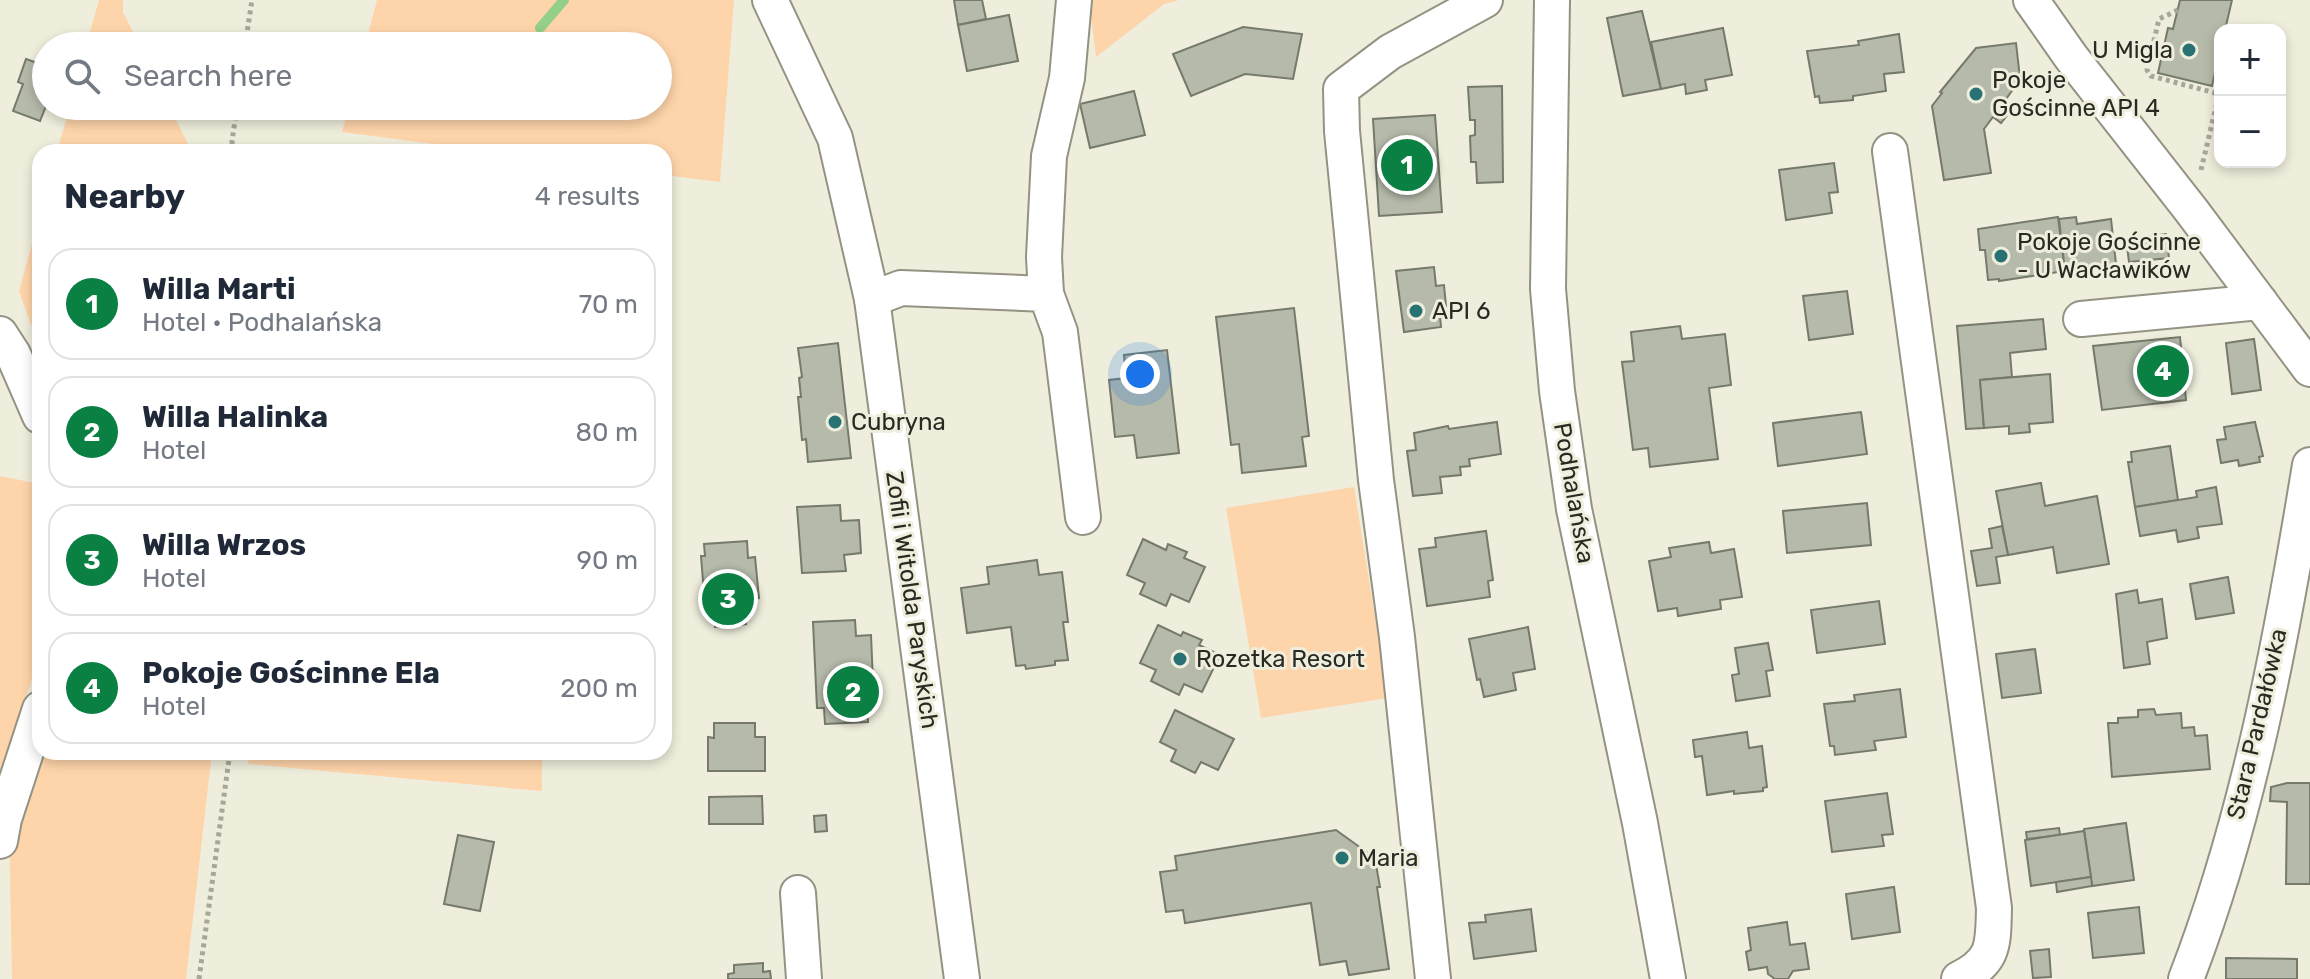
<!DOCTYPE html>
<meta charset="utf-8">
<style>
body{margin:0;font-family:Rubik,sans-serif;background:#f6f6f7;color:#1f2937}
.controls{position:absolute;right:24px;top:24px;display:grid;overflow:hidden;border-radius:16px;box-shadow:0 4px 12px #0003}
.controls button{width:72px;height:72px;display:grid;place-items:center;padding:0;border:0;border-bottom:2px solid #e0e1e3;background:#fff;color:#1f2937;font:40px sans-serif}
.you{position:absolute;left:1140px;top:374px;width:28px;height:28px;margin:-20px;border:6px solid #fff;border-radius:50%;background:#1a73e8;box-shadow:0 0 0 12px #1a73e833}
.badge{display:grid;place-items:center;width:52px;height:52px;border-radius:50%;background:#0b8043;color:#fff;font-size:26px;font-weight:700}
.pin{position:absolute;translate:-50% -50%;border:4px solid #fff;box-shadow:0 2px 8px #0006}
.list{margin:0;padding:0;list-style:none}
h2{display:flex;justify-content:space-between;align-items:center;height:104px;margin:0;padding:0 32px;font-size:34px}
h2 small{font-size:26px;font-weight:400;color:#747a83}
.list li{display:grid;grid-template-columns:52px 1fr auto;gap:24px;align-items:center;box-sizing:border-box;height:112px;margin:0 16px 16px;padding:0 16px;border:2px solid #e0e1e3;border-radius:24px}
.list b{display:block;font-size:30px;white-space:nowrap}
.list p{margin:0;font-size:26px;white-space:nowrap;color:#747a83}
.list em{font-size:26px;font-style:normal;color:#747a83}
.icon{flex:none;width:44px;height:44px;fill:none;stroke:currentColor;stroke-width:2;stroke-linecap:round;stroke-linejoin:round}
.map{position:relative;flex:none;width:2310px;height:979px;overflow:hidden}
.search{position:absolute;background:#fff;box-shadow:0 4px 12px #0003;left:32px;top:32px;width:640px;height:88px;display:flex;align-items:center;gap:20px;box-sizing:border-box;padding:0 28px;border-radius:44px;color:#747a83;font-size:30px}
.panel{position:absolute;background:#fff;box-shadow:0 4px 12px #0003;left:32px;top:144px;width:640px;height:616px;border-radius:24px}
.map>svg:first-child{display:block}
</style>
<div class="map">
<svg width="2310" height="979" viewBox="0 0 2310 979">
<rect width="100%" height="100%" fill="#efeedc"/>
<!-- green -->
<g fill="#fed4aa">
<path d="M99 0H123V12L140 46H86Z"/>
<path d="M377 0H734L720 182 664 175V152H494L342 132 349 106H658V46H365Z"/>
<path d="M1089 0H1179L1164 4 1096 57Z"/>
<path d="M70 106H169L192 152H57Z"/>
<path d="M40 215V350L19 291Z"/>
<path d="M0 476 40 484V654L0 778Z"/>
<path d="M1354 487 1388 698 1261 718 1226 508Z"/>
<path d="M40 752H212L186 979H12L9 828Z"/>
<path d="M249 752H542V791L248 764Z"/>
</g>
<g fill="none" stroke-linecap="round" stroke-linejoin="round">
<!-- stream -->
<path stroke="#94cf89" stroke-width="10" d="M540 28 564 0"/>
</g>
<!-- building -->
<g fill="#b5baaa" stroke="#757a6b" stroke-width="2">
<path d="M954 0H982L986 19 958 25Z"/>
<path d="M2180 0H2232L2225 30H2220V50L2212 86 2158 73 2168 28 2173 29Z"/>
<path d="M1642 11 1661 89 1623 96 1607 18Z"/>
<path d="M1009 15 1018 61 967 71 958 25Z"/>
<path d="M1243 27 1302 34 1293 79 1245 74 1191 96 1173 54Z"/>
<path d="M1723 28 1732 75 1705 80 1707 90 1686 94 1685 84 1661 89 1651 42Z"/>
<path d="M1899 34 1904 72 1884 74 1886 91 1853 96V100L1820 103 1819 96 1815 97 1807 51 1859 45 1858 41Z"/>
<path d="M2016 43 2021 87 2014 88 2004 102 2013 108 2001 123 1993 117 1984 129 1991 173 1944 180 1932 106 1942 93 1940 92 1976 48Z"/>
<path d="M26 59 46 66V78L39 96 46 98V106L40 121 13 111 23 84 18 82Z"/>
<path d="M1502 86 1503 182 1477 183 1476 162H1471L1470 136 1475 135V120H1470L1468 87Z"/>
<path d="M1134 91 1145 135 1090 148 1080 104Z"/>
<path d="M1435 115 1442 212 1379 216 1373 119Z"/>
<path d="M1834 163 1838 192 1829 193 1832 213 1786 220 1779 170Z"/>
<path d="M2058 217 2065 271 1999 281V279L1988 280 1985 250H1980L1978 229Z"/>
<path d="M2076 217 2077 224 2111 219 2116 264 2065 271 2059 219Z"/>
<path d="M2166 234 2169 258 2129 262 2126 239Z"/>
<path d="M1434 267 1436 286 1444 285 1446 306H1439L1441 327 1404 332 1396 271Z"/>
<path d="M1847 291 1853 334 1809 340 1803 296Z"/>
<path d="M1294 308 1309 436 1302 437 1306 466 1242 473 1239 444 1231 445 1216 317Z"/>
<path d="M2043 319 2046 349 2010 353 2012 377 1980 380 1984 428 1966 429 1957 326Z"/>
<path d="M1680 326 1682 339 1725 334 1731 385 1709 388 1718 459 1650 467 1648 448 1633 450 1622 362 1634 361 1631 332Z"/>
<path d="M2180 337 2186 400 2102 410 2093 346Z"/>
<path d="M2254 339 2261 390 2232 394 2226 343Z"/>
<path d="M838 343 851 458 808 462 806 439 802 440 798 397H801L799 378 802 377 798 348Z"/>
<path d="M1167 350 1179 453 1137 458 1134 435 1115 437 1109 380 1126 378 1124 355Z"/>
<path d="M2050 374 2053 422 2029 424 2030 432 2009 434V426L1984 428 1980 380Z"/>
<path d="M1861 412 1867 454 1778 466 1773 423Z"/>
<path d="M1497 422 1501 454 1469 459 1470 466 1460 467 1461 475 1440 477 1442 493 1413 496 1407 451 1416 450 1414 433 1448 426 1449 429Z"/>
<path d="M2255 422 2263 456 2259 457 2260 462 2239 466 2238 460 2221 463 2217 440 2226 439 2224 427Z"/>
<path d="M2170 446 2178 500 2135 507 2128 462H2132L2131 452Z"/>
<path d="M2041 483 2045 506 2097 496 2109 564 2057 573 2053 547 2008 555 1996 491Z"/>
<path d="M2216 487 2222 524 2197 527 2199 538 2178 542 2176 530 2140 536 2135 507 2197 497 2196 491Z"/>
<path d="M1867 503 1871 545 1787 553 1783 511Z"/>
<path d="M840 505 841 521 859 520 861 553 844 555 846 571 802 573 797 507Z"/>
<path d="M2002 526 2008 555 1996 557 2000 583 1977 586 1971 551 1992 548 1989 529Z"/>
<path d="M1486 531 1493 580 1488 581 1490 597 1427 606 1419 549 1436 547 1435 538Z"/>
<path d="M1143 539 1166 550 1168 544 1187 552 1184 558 1205 567 1189 602 1171 594 1166 606 1140 594 1145 583 1127 575Z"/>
<path d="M747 541 748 558 755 557 759 598 750 599 751 615 745 616 746 624 715 627V618H710L708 593 704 594 701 556H705L704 544Z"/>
<path d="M1709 542 1711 553 1734 549 1742 597 1720 600 1721 609 1678 616 1677 608 1658 611 1649 561 1671 557 1669 548Z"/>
<path d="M1037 560 1039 575 1062 572 1068 622H1063L1068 660 1055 661V665L1026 669 1025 665 1016 666 1011 627 967 633 961 588 989 584 987 567Z"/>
<path d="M2228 577 2234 613 2196 619 2190 584Z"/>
<path d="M2137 590 2139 603 2162 599 2167 638 2147 642 2150 664 2124 668 2116 594Z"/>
<path d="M1879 601 1885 644 1817 653 1811 610Z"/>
<path d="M855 620 856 636 871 635 874 705H867L868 722 825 724 824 708H817L813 622Z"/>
<path d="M1158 625 1181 636 1183 632 1202 640 1199 645 1220 655 1202 692 1184 684 1179 695 1151 681 1156 670 1140 663Z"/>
<path d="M1528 627 1535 669 1513 673 1516 690 1484 697 1480 679 1477 680 1469 639Z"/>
<path d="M1768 643 1773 670 1766 671 1770 696 1736 701 1732 675 1739 674 1735 648Z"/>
<path d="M2035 649 2041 693 2002 698 1996 654Z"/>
<path d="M1900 689 1906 737 1874 741 1876 750 1835 755 1834 746H1830L1824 704 1855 701 1854 695Z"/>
<path d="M2154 709 2156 715 2181 713 2182 728 2194 727 2195 736 2207 735 2210 769 2112 777 2108 723H2118V718L2138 717V710Z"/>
<path d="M1175 710 1234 739 1218 770 1201 762 1195 773 1171 761 1176 750 1160 742Z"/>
<path d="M714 723H755V737H765V771H708V737L714 738Z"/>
<path d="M1747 732 1749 748 1762 746 1767 787 1763 788V791L1734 794V791L1707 795 1702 756 1695 757 1693 740Z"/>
<path d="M2287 783H2310V884H2286L2287 802 2270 801 2271 787Z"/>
<path d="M1887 793 1893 834 1882 835 1884 846 1832 852 1825 801Z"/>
<path d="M762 796 763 824H709V797Z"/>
<path d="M826 815 827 831 815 832 814 816Z"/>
<path d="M2126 823 2134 880 2092 886 2084 829Z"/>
<path d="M2059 828 2060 835 2027 839 2026 832Z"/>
<path d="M1336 830 1372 856V860L1375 859 1380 887H1377L1389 969 1349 975 1346 961 1320 965 1311 903 1185 923 1183 910 1166 912 1160 872 1177 870 1175 856Z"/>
<path d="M2084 831 2091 877 2031 886 2025 840Z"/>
<path d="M458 835 494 842 480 911 444 904Z"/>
<path d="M2091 877 2092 886 2057 892 2056 882Z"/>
<path d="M1894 887 1900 932 1852 939 1846 894Z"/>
<path d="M2139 907 2144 953 2093 958 2088 913Z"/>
<path d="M1531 909 1536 951 1474 959 1469 923 1486 922 1485 915Z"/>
<path d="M1787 922 1790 945 1805 943 1809 969 1793 971 1788 979H1775L1768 974 1767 967 1749 970 1746 952 1751 950 1748 928Z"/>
<path d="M2049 949 2051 977 2033 978 2030 951Z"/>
<path d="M2226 958 2297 959V979H2226Z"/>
<path d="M763 963V972L770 971 771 979H728V974L734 973V965Z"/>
</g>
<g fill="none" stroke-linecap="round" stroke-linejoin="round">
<!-- minor casing -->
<g stroke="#949383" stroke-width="38">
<g id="minor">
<path d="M770 0 835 138 872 299 962 979"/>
<path d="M1552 0 1548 289 1557 391 1574 509 1640 823 1668 979"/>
<path d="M2031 0 2071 57 2191 210 2310 369"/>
<path d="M1890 151 1994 908C1993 945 1995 961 1959 979"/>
<path d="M1046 294 1044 257 1049 156 1067 78 1074 0"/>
<path d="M872 299 901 288 1046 294 1060 332 1083 517"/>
<path d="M2081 319 2260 302"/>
<path d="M0 334 13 354 40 416"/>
<path d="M0 841 4 819 40 709"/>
<path d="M798 893 804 979"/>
<path d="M1433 979 1397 637 1376 480 1342 131 1341 89 1390 52 1485 0"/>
<path d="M2186 979C2249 816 2282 637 2310 465"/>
</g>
</g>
<!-- path -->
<g stroke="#a7a698" stroke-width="5" stroke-dasharray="4 4" stroke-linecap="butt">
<path d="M2178 10 2159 19 2147 70 2151 76 2219 94"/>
<path d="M2236 30V27"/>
<path d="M245 46 252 0"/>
<path d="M234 152 232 142 237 106"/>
<path d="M2201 170 2220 90"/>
<path d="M199 979 230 752"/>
</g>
<!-- minor -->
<use href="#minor" stroke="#fff" stroke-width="34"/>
</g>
<!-- markers -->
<g fill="#287273" stroke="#efeedc" stroke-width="3">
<circle cx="2189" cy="50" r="8"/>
<circle cx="1976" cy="94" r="8"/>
<circle cx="2001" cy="256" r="8"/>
<circle cx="1416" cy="311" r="8"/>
<circle cx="835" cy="422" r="8"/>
<circle cx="1180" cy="659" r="8"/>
<circle cx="1342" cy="858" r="8"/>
</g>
<g text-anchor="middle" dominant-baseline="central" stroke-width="6" stroke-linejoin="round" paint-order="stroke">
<!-- poi labels -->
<g font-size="24" fill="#2a2923" stroke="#efeedc" text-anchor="start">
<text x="2173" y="50" text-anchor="end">U Migla</text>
<text x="1992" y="80">Pokoje<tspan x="1992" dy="28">Gościnne API 4</tspan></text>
<text x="2017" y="242">Pokoje Gościnne<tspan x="2017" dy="28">- U Wacławików</tspan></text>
<text x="1432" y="311">API 6</text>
<text x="851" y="422">Cubryna</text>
<text x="1196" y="659">Rozetka Resort</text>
<text x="1358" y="858">Maria</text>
</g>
<!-- street labels -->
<g font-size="24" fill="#2a2923" stroke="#efeedc">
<text transform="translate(1574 493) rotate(80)">Podhalańska</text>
<text transform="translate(912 600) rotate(82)">Zofii i Witolda Paryskich</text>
<text transform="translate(2257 724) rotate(-77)">Stara Pardałówka</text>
</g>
</g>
</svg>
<div class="controls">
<button>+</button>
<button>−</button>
</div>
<div class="you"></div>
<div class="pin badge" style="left:1407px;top:165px">1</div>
<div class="pin badge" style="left:853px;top:692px">2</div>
<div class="pin badge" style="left:728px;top:599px">3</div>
<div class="pin badge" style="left:2163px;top:371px">4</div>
<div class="search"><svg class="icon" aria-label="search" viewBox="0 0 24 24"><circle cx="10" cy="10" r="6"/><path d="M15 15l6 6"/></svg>Search here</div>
<section class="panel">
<h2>Nearby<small>4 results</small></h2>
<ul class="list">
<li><span class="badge">1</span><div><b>Willa Marti</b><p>Hotel · Podhalańska</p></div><em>70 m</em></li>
<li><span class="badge">2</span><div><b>Willa Halinka</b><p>Hotel</p></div><em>80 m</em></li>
<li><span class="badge">3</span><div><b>Willa Wrzos</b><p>Hotel</p></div><em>90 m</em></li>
<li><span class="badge">4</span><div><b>Pokoje Gościnne Ela</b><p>Hotel</p></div><em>200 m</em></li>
</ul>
</section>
</div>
